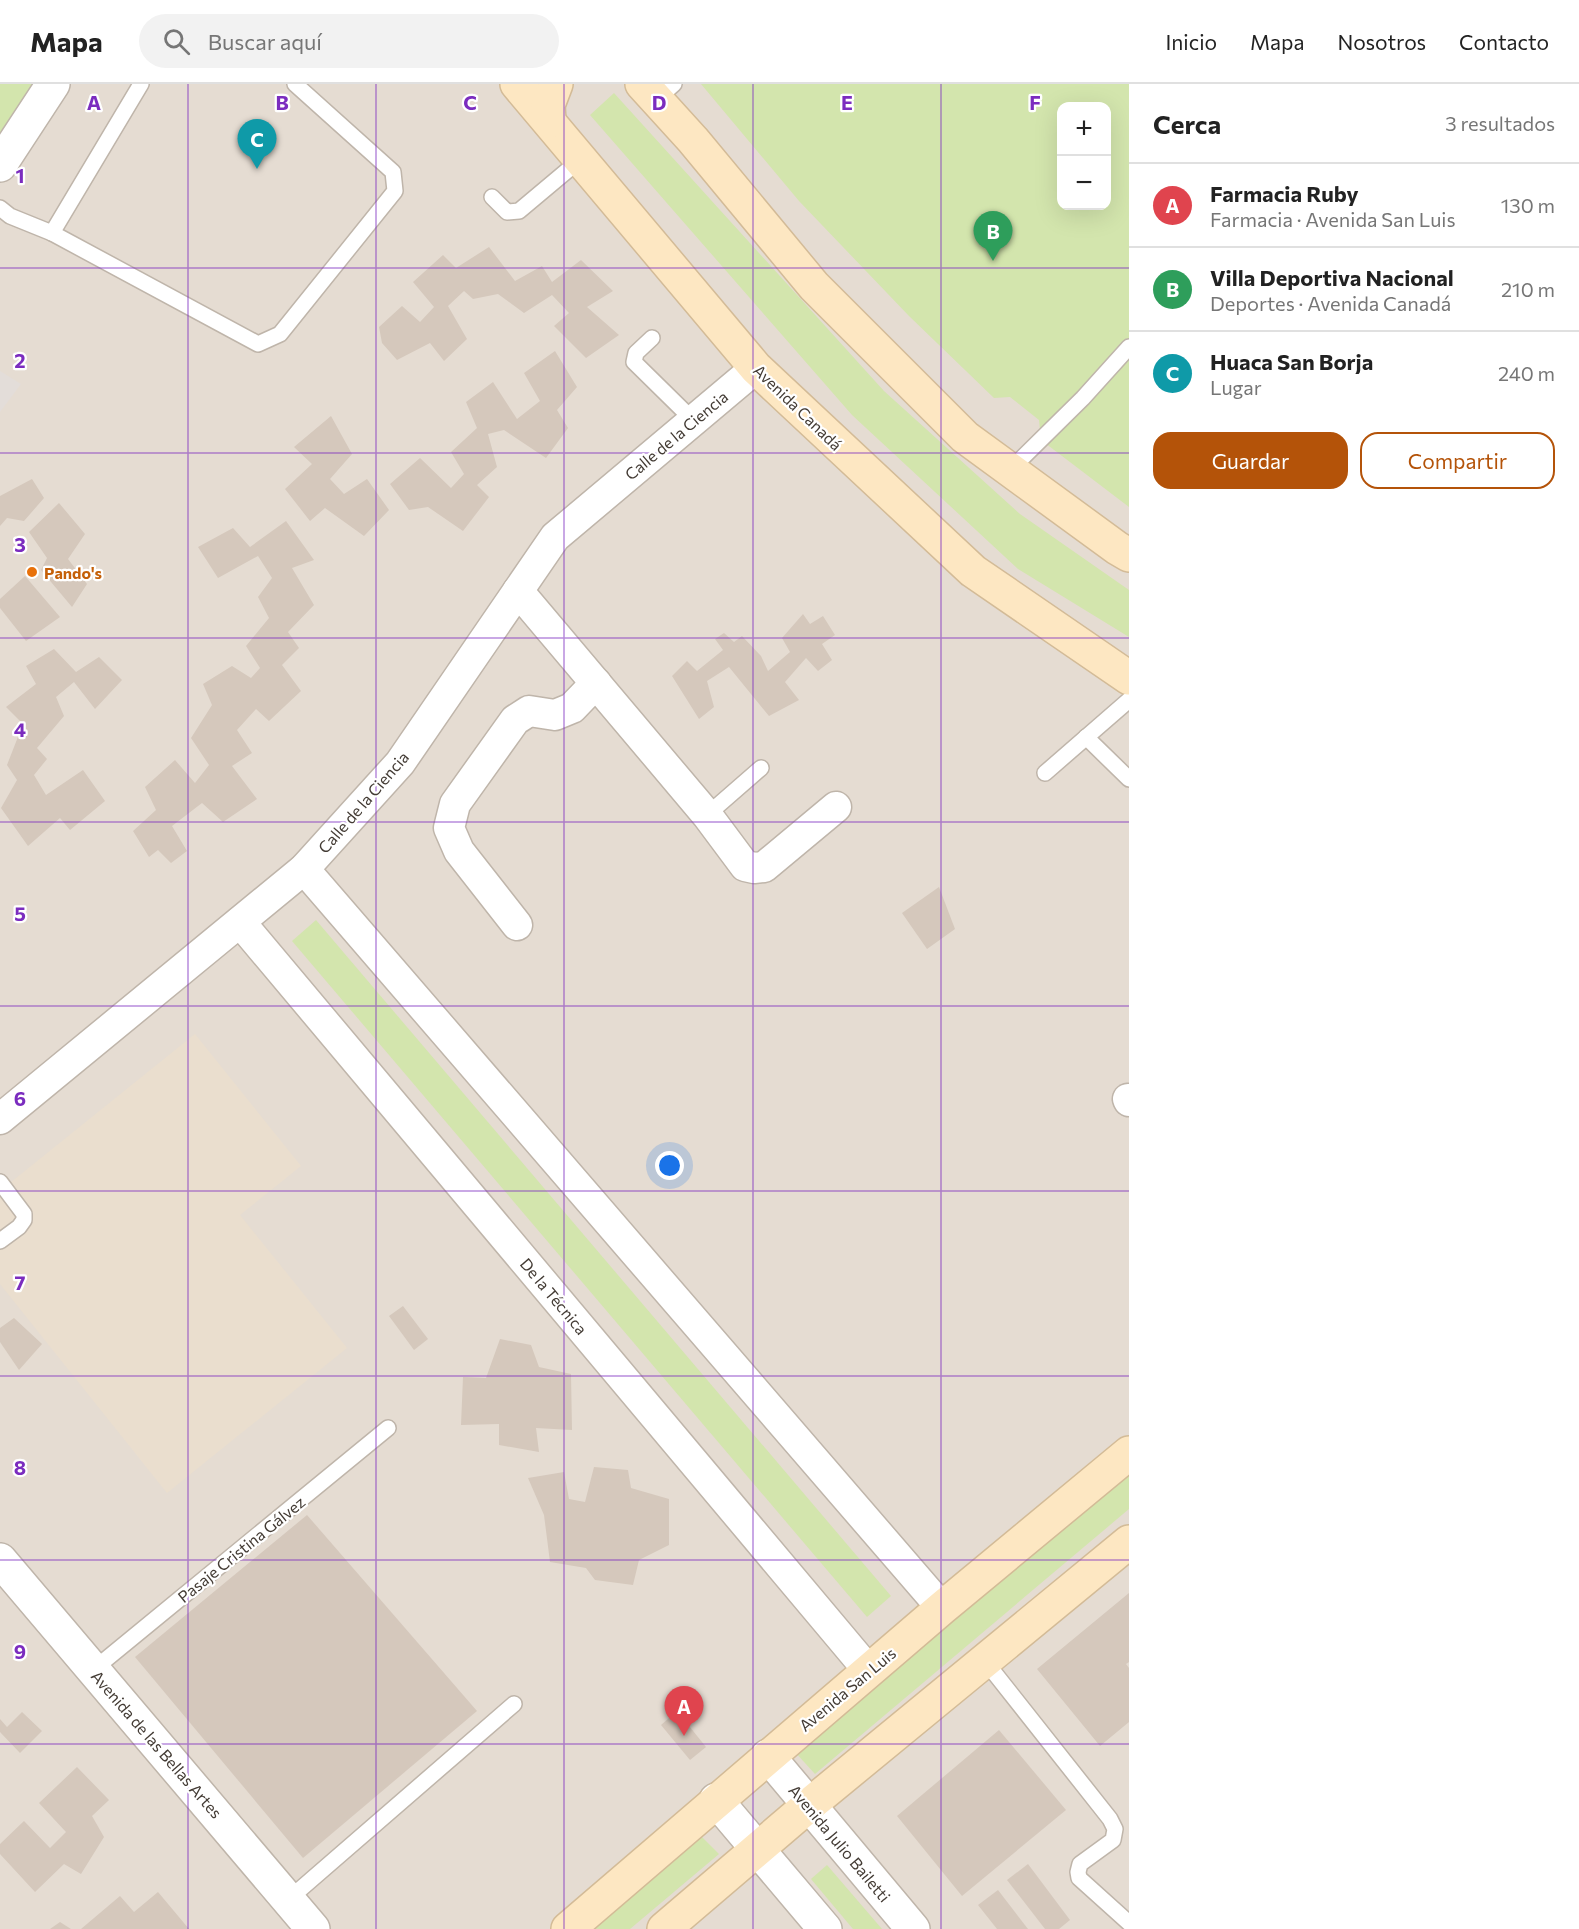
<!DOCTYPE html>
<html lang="es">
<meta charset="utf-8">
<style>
body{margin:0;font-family:Commissioner,sans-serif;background:#f2f2f2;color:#222}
.controls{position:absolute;right:18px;top:18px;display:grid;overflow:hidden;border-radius:12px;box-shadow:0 6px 24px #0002}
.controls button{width:54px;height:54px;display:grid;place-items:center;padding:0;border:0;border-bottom:2px solid #e0e0e0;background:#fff;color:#222;font:30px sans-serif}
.you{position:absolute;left:670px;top:1082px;width:21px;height:21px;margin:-15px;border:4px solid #fff;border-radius:50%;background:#1a73e8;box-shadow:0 0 0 9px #1a73e833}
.badge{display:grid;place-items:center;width:39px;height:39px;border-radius:50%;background:#b45309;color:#fff;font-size:20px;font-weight:700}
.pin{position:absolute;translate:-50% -50px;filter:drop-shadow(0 2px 3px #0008)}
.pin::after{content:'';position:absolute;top:32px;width:21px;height:18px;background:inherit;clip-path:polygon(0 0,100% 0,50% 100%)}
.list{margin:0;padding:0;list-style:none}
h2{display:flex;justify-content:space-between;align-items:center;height:78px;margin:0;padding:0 24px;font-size:26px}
h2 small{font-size:20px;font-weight:400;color:#767676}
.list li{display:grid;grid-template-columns:39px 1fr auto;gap:18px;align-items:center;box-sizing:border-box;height:84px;padding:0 24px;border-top:2px solid #e0e0e0}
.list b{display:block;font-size:22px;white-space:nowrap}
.list p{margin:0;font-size:20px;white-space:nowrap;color:#767676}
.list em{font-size:20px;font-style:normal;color:#767676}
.actions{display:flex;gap:12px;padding:18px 24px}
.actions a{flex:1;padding:14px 0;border:2px solid #b45309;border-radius:18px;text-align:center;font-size:21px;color:#b45309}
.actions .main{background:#b45309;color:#fff}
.icon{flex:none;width:33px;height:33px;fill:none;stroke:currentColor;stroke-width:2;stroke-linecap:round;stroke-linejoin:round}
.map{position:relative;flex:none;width:1129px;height:1845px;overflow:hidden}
header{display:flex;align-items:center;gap:36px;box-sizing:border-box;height:84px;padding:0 30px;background:#fff;border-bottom:2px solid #e0e0e0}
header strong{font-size:28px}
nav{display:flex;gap:33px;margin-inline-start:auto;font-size:21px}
.search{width:420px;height:54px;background:#f2f2f2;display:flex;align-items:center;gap:15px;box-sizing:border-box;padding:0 21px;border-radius:33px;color:#767676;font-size:22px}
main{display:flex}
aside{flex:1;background:#fff}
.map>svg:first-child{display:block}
</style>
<header>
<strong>Mapa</strong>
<div class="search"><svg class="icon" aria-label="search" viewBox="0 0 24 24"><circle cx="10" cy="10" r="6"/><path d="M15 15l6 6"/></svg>Buscar aquí</div>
<nav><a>Inicio</a><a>Mapa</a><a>Nosotros</a><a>Contacto</a></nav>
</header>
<main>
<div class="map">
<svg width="1129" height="1845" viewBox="0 0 1129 1845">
<rect width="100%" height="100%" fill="#f1ebe4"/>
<!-- residential -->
<path fill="#e5dcd2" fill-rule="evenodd" d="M0 0H1129V1845H0ZM1062 22H1106V122H1062Z"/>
<!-- industrial -->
<path fill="#e3ddd9" d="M0 287 21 300 0 328Z"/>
<!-- education -->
<path fill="#eadece" d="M195 950 301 1082 240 1131 347 1264 167 1409 0 1200V1107Z"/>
<!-- green -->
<g fill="#d3e5ad" fill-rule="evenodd">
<path d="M0 0H36L0 59Z"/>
<path d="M701 0H1129V423L1041 356 1039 336 1010 313 994 314 909 232 799 117ZM1062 22H1106V122H1062Z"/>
<path d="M614 9 884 307 1020 430 1129 506V553L1018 485 852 331 590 31Z"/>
<path d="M316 836 891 1512 867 1533 292 857Z"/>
<path d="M1129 1384V1425L815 1690 794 1667Z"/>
<path d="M697 1748 719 1770 630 1845H584Z"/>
<path d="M827 1781 882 1845H853L811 1795Z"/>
</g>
<!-- building -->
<g fill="#d5c8bc">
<path d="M489 163 515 197 542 182 552 198 581 176 613 207 587 223 619 251 586 274 554 242 569 229 552 211 524 229 498 210 473 215 464 207 448 222 467 255 444 277 430 259 397 276 382 259 379 243 402 222 420 238 434 223 413 198 443 171 456 184Z"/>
<path d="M555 267 577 303 557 326 568 344 546 374 504 346 488 350 497 383 477 401 489 413 463 447 428 423 409 426 390 400 420 374 451 404 464 390 451 368 477 344 466 318 493 298 517 335 540 317 524 289Z"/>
<path d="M331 332 352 370 330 395 344 410 367 395 389 426 364 452 325 424 310 437 285 405 312 380 294 363Z"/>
<path d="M32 395 44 414 24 437 7 434 0 442V412Z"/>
<path d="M59 419 85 450 68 475 87 500 72 523 41 486 47 474 29 448Z"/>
<path d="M286 437 314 476 292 484 314 521 288 548 299 564 282 581 301 607 269 637 256 625 237 646 252 669 232 682 257 715 223 738 202 719 172 742 187 767 171 779 158 766 149 773 133 747 156 726 145 703 175 676 195 699 209 681 191 654 212 621 203 600 232 582 251 594 260 584 246 562 269 534 258 513 272 494 258 472 218 494 198 463 233 444 250 463Z"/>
<path d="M25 492 60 533 26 557 0 524V515Z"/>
<path d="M803 530 810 540 823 532 835 551 822 560 832 576 818 587 806 574 785 598 799 616 769 632 729 583 707 597 714 623 699 635 672 592 687 577 697 587 723 566 715 555 724 549 734 558 742 552 761 572 768 587 790 568 782 554Z"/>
<path d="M54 565 76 588 99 573 122 596 95 625 74 598 56 613 64 632 37 664 47 675 34 691 46 711 83 686 105 717 70 746 60 734 28 762 1 724 17 696 7 681 23 640 6 623 36 600 26 582Z"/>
<path d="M939 803 955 845 927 865 902 829Z"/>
<path d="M403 1222 428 1255 414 1266 389 1232Z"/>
<path d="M14 1234 42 1260 19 1286 0 1258V1244Z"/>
<path d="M500 1255 531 1261 539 1283 571 1290 572 1346 536 1344 539 1368 499 1361V1340L461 1341 463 1293 486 1294Z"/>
<path d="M594 1383 628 1386 631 1404 669 1415V1461L639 1476 633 1501 595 1496 586 1484 550 1478 544 1431 528 1394 564 1388 569 1415 585 1418Z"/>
<path d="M307 1431 477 1627 303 1774 135 1573Z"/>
<path d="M1129 1509V1578L1126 1580 1129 1584V1638L1100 1662 1037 1585Z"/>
<path d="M677 1627 706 1663 690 1676 661 1641Z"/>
<path d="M22 1628 42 1647 20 1669 0 1648V1635L7 1643Z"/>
<path d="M999 1646 1066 1726 962 1812 897 1732Z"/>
<path d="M77 1683 109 1716 92 1732 104 1753 81 1790 64 1780 35 1808 0 1770V1760L24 1737 50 1764 66 1748 39 1719Z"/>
<path d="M1028 1780 1070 1836 1059 1845H1045L1007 1796Z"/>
<path d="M998 1806 1028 1845H997L978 1821Z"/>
<path d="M158 1808 189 1845H81L120 1812 134 1828Z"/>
<path d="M60 1838 71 1845H50Z"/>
</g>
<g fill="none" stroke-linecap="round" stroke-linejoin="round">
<!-- service casing -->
<g stroke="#bfb5aa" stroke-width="18">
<g id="service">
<path d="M656 16 674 0"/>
<path d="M492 113 507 128 519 127 581 75"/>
<path d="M0 124 10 132 52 149 258 260 280 250 395 107 393 88 295 0"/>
<path d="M52 149 141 0"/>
<path d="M652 254 636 269 634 278 693 336"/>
<path d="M1010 386 1083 314 1129 263"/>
<path d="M1086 653 1129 695"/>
<path d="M1045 689 1129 616"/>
<path d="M707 731 761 684"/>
<path d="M0 1098 24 1130V1136L19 1143 0 1157"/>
<path d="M985 1577 1110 1735 1115 1745 1113 1756 1080 1780 1078 1788 1079 1794 1129 1839"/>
<path d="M93 1586 388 1344"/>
<path d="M289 1815 514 1620"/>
</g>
</g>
<!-- minor casing -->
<g stroke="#bfb5aa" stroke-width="33">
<g id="minor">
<path d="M518 507 707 731 745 782 754 784 764 783 836 723"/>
<path d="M304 785 942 1524"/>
<path d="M240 838 869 1587"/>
<path d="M517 841 459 767 449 744 455 720 515 636 529 627 555 631 572 624 596 599"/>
<path d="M1128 1015 1129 1017"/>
<path d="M0 1035 304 785 400 679 555 453 756 284"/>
</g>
</g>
<!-- tertiary casing -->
<g stroke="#bfb5aa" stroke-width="36">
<g id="tertiary">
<path d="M0 81 53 0"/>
<path d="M0 1476 313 1845"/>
<path d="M768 1672 913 1845"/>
<path d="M716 1716 825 1845"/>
</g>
</g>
<!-- secondary casing -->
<g stroke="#d3bb97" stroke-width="36">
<g id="secondary">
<path d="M517 0 756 284 973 487 1129 594"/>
<path d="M642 0 693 56 814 202 965 353 1117 464 1129 471"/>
<path d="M549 37 548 21 556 0"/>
<path d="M568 1845 942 1524 1129 1369"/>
<path d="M664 1845 808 1722 1129 1458"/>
</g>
</g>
<!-- service -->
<use href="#service" stroke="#fff" stroke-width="15"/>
<!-- minor -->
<use href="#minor" stroke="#fff" stroke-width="30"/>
<!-- tertiary -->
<use href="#tertiary" stroke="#fff" stroke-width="33"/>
<!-- secondary -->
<use href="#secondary" stroke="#fde7c2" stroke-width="33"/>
</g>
<!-- grid -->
<path fill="none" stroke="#7b2cbf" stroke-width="1.5" stroke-opacity="0.55" d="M188 0V1845M376 0V1845M564 0V1845M753 0V1845M941 0V1845M0 184H1129M0 369H1129M0 554H1129M0 738H1129M0 922H1129M0 1107H1129M0 1292H1129M0 1476H1129M0 1660H1129"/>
<!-- markers -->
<circle fill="#e8710a" stroke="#fff" stroke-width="2" cx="32" cy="488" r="6"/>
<g text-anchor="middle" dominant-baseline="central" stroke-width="4.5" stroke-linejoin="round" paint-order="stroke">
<!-- street labels -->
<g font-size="16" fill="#433b34" stroke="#fff">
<text transform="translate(798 323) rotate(44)">Avenida Canadá</text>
<text transform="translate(676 351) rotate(-40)">Calle de la Ciencia</text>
<text transform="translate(363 718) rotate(-49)">Calle de la Ciencia</text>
<text transform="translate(554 1212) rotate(50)">De la Técnica</text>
<text transform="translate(241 1465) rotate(-39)">Pasaje Cristina Gálvez</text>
<text transform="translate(847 1605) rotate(-40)">Avenida San Luis</text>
<text transform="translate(157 1660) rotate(49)">Avenida de las Bellas Artes</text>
<text transform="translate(840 1759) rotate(50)">Avenida Julio Bailetti</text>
</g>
<!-- food labels -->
<g font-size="16" font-weight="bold" fill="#c56008" stroke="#fff" text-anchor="start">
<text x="44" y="488">Pando's</text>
</g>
</g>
<g font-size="20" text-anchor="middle" font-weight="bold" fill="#7b2cbf" stroke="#fff" stroke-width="4.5" stroke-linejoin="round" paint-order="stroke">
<text x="94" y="26">A</text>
<text x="282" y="26">B</text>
<text x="470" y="26">C</text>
<text x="659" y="26">D</text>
<text x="847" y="26">E</text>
<text x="1035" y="26">F</text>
<text x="20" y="99">1</text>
<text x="20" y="284">2</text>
<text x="20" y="468">3</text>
<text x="20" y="653">4</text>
<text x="20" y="837">5</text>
<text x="20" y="1022">6</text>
<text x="20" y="1206">7</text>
<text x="20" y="1391">8</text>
<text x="20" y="1575">9</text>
</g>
</svg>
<div class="controls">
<button>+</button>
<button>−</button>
</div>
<div class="you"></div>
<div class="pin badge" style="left:684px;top:1652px;background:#e0444e">A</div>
<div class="pin badge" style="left:993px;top:177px;background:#2e9e5b">B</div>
<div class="pin badge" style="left:257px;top:85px;background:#0f9aa8">C</div>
</div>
<aside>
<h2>Cerca<small>3 resultados</small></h2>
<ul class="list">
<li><span class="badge" style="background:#e0444e">A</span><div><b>Farmacia Ruby</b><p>Farmacia · Avenida San Luis</p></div><em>130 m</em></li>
<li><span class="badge" style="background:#2e9e5b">B</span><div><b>Villa Deportiva Nacional</b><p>Deportes · Avenida Canadá</p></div><em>210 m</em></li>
<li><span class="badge" style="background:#0f9aa8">C</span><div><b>Huaca San Borja</b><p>Lugar</p></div><em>240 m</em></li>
</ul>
<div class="actions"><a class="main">Guardar</a><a>Compartir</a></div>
</aside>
</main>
